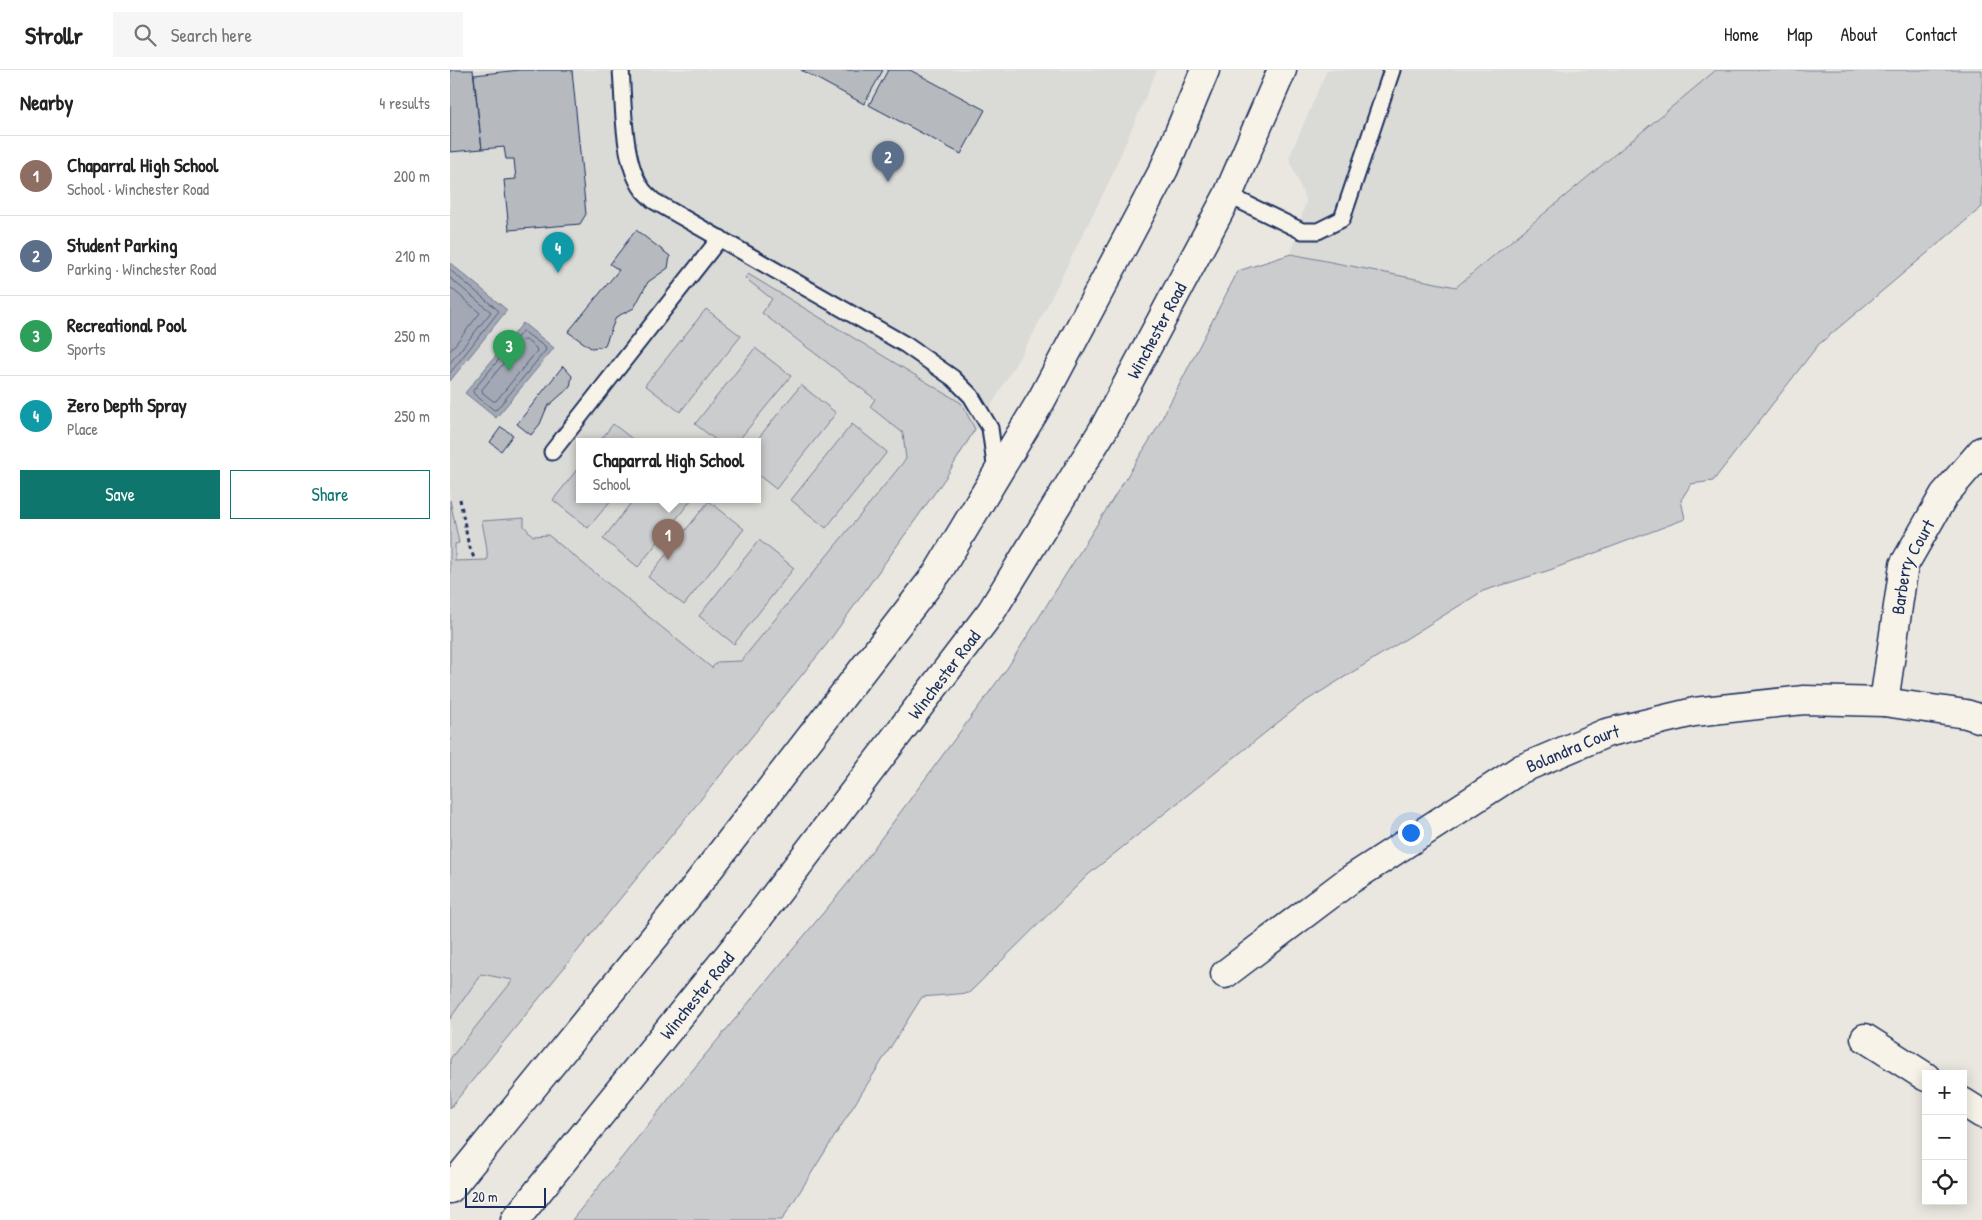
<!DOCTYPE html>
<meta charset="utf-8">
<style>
body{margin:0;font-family:"Patrick Hand",sans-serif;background:#f6f6f6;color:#222}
.controls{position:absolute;right:15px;bottom:15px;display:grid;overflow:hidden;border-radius:0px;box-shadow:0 2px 12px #0003}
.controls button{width:45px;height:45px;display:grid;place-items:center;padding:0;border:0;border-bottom:1px solid #e0e0e0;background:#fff;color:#222;font:25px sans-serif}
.scale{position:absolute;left:15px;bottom:12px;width:81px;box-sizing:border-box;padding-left:5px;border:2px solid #1b2f5e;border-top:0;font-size:14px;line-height:18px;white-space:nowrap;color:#1b2f5e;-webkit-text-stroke:4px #f7f3e8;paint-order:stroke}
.you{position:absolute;left:960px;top:762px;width:18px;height:18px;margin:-12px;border:4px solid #fff;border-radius:50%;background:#1a73e8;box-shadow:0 0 0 8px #1a73e833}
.badge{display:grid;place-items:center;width:32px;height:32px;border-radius:50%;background:#0f766e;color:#fff;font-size:16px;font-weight:700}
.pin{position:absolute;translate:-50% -41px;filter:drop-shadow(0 1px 2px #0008)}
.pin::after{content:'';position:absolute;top:26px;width:18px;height:15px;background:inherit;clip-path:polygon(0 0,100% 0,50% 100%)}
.popup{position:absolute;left:126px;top:368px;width:185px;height:65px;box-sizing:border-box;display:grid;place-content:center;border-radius:0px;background:#fff;filter:drop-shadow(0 1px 4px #0005);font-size:16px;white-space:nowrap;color:#767676}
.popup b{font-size:19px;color:#222}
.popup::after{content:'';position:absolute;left:50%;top:100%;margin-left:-10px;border:10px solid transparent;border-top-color:#fff}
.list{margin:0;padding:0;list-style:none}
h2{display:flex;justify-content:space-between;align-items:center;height:65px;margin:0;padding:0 20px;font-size:21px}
h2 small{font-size:16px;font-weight:400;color:#767676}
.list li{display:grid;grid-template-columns:32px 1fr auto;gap:15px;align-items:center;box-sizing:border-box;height:80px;padding:0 20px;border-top:1px solid #e0e0e0}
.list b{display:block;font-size:19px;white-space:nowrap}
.list p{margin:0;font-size:16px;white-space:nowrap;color:#767676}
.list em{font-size:16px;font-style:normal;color:#767676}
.actions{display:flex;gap:10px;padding:15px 20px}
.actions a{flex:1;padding:11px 0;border:1px solid #0f766e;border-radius:0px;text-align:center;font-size:18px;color:#0f766e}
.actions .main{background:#0f766e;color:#fff}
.icon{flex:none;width:28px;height:28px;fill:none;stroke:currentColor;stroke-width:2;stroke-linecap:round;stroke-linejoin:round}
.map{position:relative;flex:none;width:1532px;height:1150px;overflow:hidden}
header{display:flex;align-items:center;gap:30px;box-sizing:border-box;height:70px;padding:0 25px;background:#fff;border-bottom:1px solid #e0e0e0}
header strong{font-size:24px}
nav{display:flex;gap:28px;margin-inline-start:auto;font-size:18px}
.search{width:350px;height:45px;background:#f6f6f6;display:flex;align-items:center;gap:12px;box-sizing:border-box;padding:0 18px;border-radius:0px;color:#767676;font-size:19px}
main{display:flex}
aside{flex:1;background:#fff}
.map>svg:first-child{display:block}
</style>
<header>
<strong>Strollr</strong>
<div class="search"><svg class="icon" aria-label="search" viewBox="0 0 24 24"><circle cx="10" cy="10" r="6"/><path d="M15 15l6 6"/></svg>Search here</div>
<nav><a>Home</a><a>Map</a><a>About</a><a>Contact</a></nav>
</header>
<main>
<aside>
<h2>Nearby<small>4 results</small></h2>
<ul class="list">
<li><span class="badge" style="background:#8d6e63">1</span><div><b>Chaparral High School</b><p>School · Winchester Road</p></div><em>200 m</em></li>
<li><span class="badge" style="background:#5c6f8a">2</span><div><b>Student Parking</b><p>Parking · Winchester Road</p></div><em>210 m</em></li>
<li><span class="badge" style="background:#2e9e5b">3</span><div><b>Recreational Pool</b><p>Sports</p></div><em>250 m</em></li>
<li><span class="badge" style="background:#0f9aa8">4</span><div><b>Zero Depth Spray</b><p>Place</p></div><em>250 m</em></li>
</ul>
<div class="actions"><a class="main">Save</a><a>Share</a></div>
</aside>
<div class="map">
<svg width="1532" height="1150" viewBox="0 0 1532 1150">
<rect width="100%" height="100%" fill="#eae7e0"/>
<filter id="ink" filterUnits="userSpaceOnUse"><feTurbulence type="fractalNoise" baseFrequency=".02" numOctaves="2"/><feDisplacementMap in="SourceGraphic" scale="10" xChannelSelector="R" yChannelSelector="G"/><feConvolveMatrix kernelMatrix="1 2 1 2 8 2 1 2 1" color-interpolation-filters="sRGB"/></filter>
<g filter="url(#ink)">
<!-- built -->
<g fill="#dadad6" fill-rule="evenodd">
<path d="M0 0H707L658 114 584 262 544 331 496 407 377 574 0 1038ZM129 371H307V429H129Z"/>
<path d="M877 0H1266L1005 217 841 184 856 131 839 88Z"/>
</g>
<!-- green -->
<g fill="#cbcccd" stroke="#737e96">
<path d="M1266 0H1532V137L1368 275 1263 411 1241 414 1231 430 1235 449 1100 500 1033 521 851 634 639 804 519 923 472 927 332 1150H122L221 1026 398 813 558 597 706 360 788 201 841 184 1006 217Z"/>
<path d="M298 204 511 333 525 359 496 407 377 574 0 1038V989L63 910 31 904 0 949V430L9 473 5 474V491L37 490C38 477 34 465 32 451L74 448V456L83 466 98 465 262 598 267 592 291 591 456 389 453 363 420 337 425 329 312 243 322 229 295 208Z"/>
<path d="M256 239 291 266 230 342 195 315Z"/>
<path d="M305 278 341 306 288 371H267L245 354Z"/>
<path d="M351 315 386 343 326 419 307 404 306 371Z"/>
<path d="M163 354 185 371H150Z"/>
<path d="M402 354 437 382 376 458 341 430Z"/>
<path d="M129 397V429H162L138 458 103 430Z"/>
<path d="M184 429H242L188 497 153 469Z"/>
<path d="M259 431 294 459 234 535 198 507Z"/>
<path d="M309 470 344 498 284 574 249 546Z"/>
</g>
<!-- water -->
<g fill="#a3a8b4" stroke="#6d7892">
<path d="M0 193 57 240 0 311Z"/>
<path d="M73 253 104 278 46 348 15 323Z"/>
</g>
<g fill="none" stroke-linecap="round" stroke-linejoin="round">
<!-- shore -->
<g stroke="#515f80" stroke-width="1">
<path d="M0 200 49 241 0 303"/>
<path d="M0 208 41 242 0 293"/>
<path d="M0 217 30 243 0 281"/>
<path d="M73 261 95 277 96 280 47 339 44 340 24 324 23 321Z"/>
<path d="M73 270H76L86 278 87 281 46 331H43L33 323 32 320Z"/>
</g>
</g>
<!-- building -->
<g fill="#b6babf" stroke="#1b2f5e">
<path d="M0 0H23L32 79 0 82Z"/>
<path d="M70 0H122L136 144 130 154 59 160 54 110 66 109 64 89H56L54 77 32 79 24 5Z"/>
<path d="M351 0H433L414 34Z"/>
<path d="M438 0H460L535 40 511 84 419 35Z"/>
<path d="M186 160 220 186 218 198 198 212 184 238 166 247 155 275 151 277 141 278 118 262 169 200 160 194Z"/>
<path d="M113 296 122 306 120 317 97 337 90 354 81 365 67 354Z"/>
<path d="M51 357 63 365 51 381 40 372Z"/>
</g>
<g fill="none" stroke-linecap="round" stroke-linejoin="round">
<!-- lane casing -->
<g stroke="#1b2f5e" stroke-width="19">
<g id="lane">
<path d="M171 0C174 35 172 92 193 120 196 124 201 128 204 131L456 275 503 308 521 326 540 358 546 402"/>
<path d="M778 125 852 161H868L892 149 942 0"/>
<path d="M102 382 270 168"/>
</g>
</g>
<!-- street casing -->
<g stroke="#1b2f5e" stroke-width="31">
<g id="street">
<path id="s1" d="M1434 632 1454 495 1494 425 1532 381"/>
<path id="s2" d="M775 904 898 811 1071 699 1156 663 1244 642 1354 630 1434 632 1516 644 1532 649"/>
<path d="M1415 968 1476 1007"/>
<path d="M1513 1032 1532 1044"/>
</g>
</g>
<!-- primary casing -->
<g stroke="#1b2f5e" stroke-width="31">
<g id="primary">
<path d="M0 1119 242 821 488 502 592 329 714 99 755 0"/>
<path id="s3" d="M65 1150 291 870 541 542 653 360 778 125 832 0"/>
</g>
</g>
<!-- path -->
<path stroke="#1b2f5e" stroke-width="3" stroke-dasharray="4 4" stroke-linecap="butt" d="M10 429 18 472 25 491"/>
<!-- lane -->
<use href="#lane" stroke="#f7f3e8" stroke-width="15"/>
<!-- street -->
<use href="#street" stroke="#f7f3e8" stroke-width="28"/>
<!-- primary -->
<use href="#primary" stroke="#f7f3e8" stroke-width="28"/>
</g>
</g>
<g text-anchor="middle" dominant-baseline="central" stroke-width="4" stroke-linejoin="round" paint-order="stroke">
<!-- street labels -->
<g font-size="18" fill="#1b2f5e" stroke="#f7f3e8">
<text stroke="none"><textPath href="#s3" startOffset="1099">Winchester Road</textPath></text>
<text stroke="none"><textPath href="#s1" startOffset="139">Barberry Court</textPath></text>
<text stroke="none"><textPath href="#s3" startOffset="694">Winchester Road</textPath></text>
<text stroke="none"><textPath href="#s2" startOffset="416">Bolandra Court</textPath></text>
<text stroke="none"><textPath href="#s3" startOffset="289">Winchester Road</textPath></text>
</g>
</g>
</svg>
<div class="controls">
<button>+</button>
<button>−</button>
<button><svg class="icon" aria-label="locate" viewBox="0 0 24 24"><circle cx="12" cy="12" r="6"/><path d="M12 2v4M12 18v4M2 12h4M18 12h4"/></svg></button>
</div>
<div class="scale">20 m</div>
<div class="you"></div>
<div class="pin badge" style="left:218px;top:490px;background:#8d6e63">1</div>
<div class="popup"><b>Chaparral High School</b>School</div>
<div class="pin badge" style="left:438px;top:112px;background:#5c6f8a">2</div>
<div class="pin badge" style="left:59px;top:301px;background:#2e9e5b">3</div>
<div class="pin badge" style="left:108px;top:203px;background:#0f9aa8">4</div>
</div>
</main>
